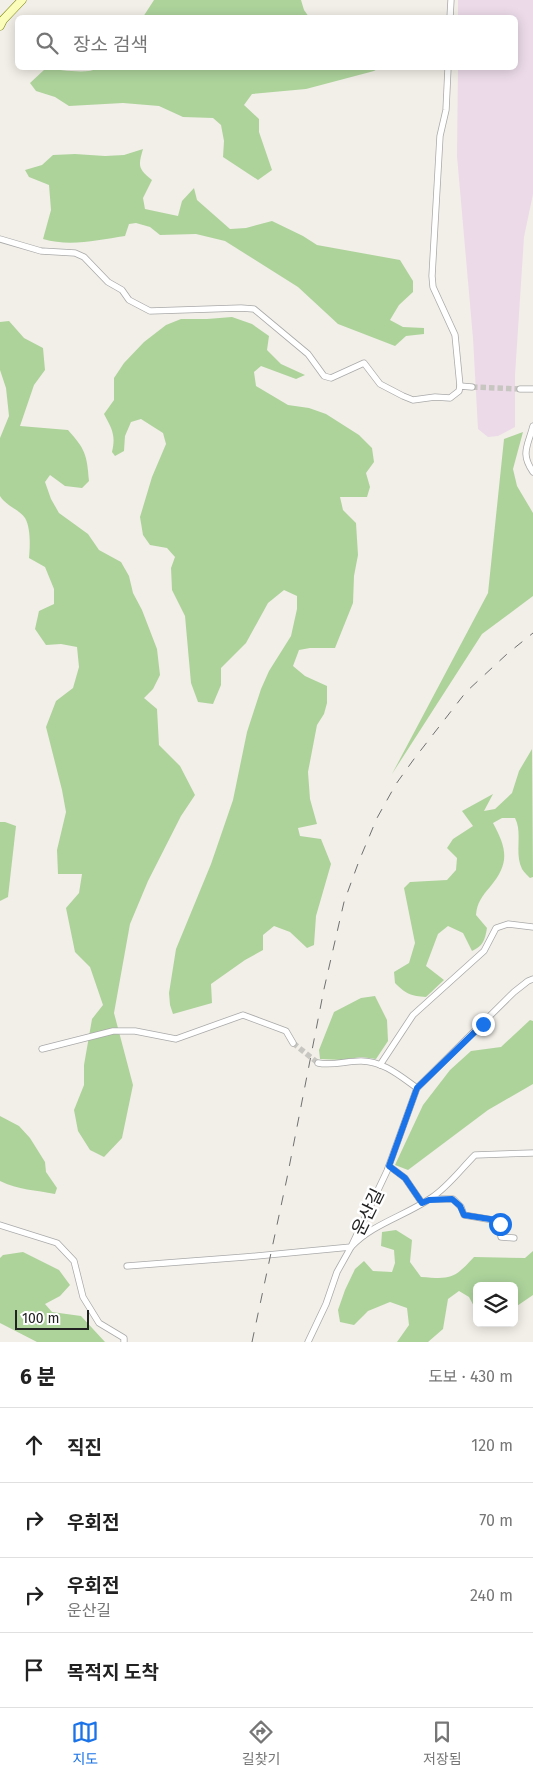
<!DOCTYPE html>
<html lang="ko">
<meta charset="utf-8">
<style>
body{margin:0;font-family:"Fira Sans","Noto Sans KR",sans-serif;background:#f6f6f6;color:#222}
.controls{position:absolute;right:15px;bottom:15px;display:grid;overflow:hidden;border-radius:8px;box-shadow:0 2px 12px #0003}
.controls button{width:45px;height:45px;display:grid;place-items:center;padding:0;border:0;border-bottom:1px solid #e0e0e0;background:#fff;color:#222;font:25px sans-serif}
.scale{position:absolute;left:15px;bottom:12px;width:74px;box-sizing:border-box;padding-left:5px;border:2px solid #222;border-top:0;font-size:14px;line-height:18px;white-space:nowrap;color:#222;-webkit-text-stroke:4px #fff;paint-order:stroke}
.stop{position:absolute;width:15px;height:15px;margin:-11px;border:4px solid #1a73e8;border-radius:50%;background:#fff}
.stop.end{background:#1a73e8;border-color:#fff;box-shadow:0 1px 5px #0008}
.list{margin:0;padding:0;list-style:none}
h2{display:flex;justify-content:space-between;align-items:center;height:65px;margin:0;padding:0 20px;font-size:21px}
h2 small{font-size:16px;font-weight:400;color:#767676}
.list li{display:grid;grid-template-columns:32px 1fr auto;gap:15px;align-items:center;box-sizing:border-box;height:75px;padding:0 20px;border-top:1px solid #e0e0e0}
.list b{display:block;font-size:19px;white-space:nowrap}
.list p{margin:0;font-size:16px;white-space:nowrap;color:#767676}
.list em{font-size:16px;font-style:normal;color:#767676}
.icon{flex:none;width:28px;height:28px;fill:none;stroke:currentColor;stroke-width:2;stroke-linecap:round;stroke-linejoin:round}
.map{position:relative;flex:none;width:533px;height:1342px;overflow:hidden}
.search{position:absolute;background:#fff;box-shadow:0 2px 12px #0003;left:15px;right:15px;top:15px;height:55px;display:flex;align-items:center;gap:12px;box-sizing:border-box;padding:0 18px;border-radius:8px;color:#767676;font-size:19px}
.sheet{height:365px;background:#fff}
nav{display:flex;justify-content:space-around;align-items:center;box-sizing:border-box;height:70px;border-top:1px solid #e0e0e0;background:#fff;font-size:14px;color:#767676}
nav a{display:grid;justify-items:center;gap:2px}
nav .on{color:#1a73e8}
.map>svg:first-child{display:block}
</style>
<div class="map">
<svg width="533" height="1342" viewBox="0 0 533 1342">
<rect width="100%" height="100%" fill="#f2efe8"/>
<!-- industrial -->
<path fill="#ecdae9" d="M458 0H533V194L524 237 515 375V427L498 436 488 437 478 429 473 338 457 156 458 68H516V18L458 17Z"/>
<!-- forest -->
<g fill="#add39b">
<path d="M154 0H301L304 10 309 17H143Z"/>
<path d="M99 68H379L374 71 306 89 252 94 244 105 259 119V132L272 170 258 180 223 157 224 141 221 125 213 118 183 117 159 106 123 103 69 106 55 97 36 91 30 83 45 69C62 69 85 75 99 68Z"/>
<path d="M143 149C138 166 138 169 152 180L143 198 145 209 178 216 182 201 194 188 197 200 230 229 246 228 272 221 303 236 317 245 400 260 413 281V292L399 305 390 320 403 327 424 328V334L406 336 395 346 338 324 298 287 225 241 196 234 160 235 150 227 136 223 129 224 125 236C98 240 70 247 43 239L51 210 49 185 29 177 25 170 42 165 53 155 75 154 105 156 124 155Z"/>
<path d="M232 317 252 324 269 336 267 350 281 364 305 375 296 379 261 366 254 372 256 386 288 405 309 408 326 414 359 435 372 448 374 462 366 473 370 487 367 497H340L343 510 356 523 358 555 354 576 353 603 335 648H310L299 650 293 666 305 676 327 686V703L324 714 317 725 308 772 310 799 317 824 298 828 300 836 321 839 331 864 316 916 314 945 307 948 290 932 274 926 263 935V950L245 960 211 984 212 1003 173 1014 170 1005 169 993 176 949 211 864 233 800 247 732 261 689 269 671 291 636 297 609V596L284 590 268 603 246 643 221 668V685L213 704 198 702 191 683 185 616 172 590 171 568 175 557 167 548 150 545 143 535 140 517 152 477 166 444 163 433 141 419 131 422 125 436 124 451 115 456 112 452C116 435 112 429 104 414L114 400V378L124 363 144 342 166 325 181 319H207Z"/>
<path d="M9 321 24 338 43 348 45 370 34 385 20 426 68 430C85 449 87 454 89 481L82 488 65 486 50 475 45 482 51 499 59 513 88 534 99 550 121 562 129 576 133 593 142 610 157 649 160 675 153 689 144 698 157 709 159 745 180 766 195 795 181 816 148 881 130 924 114 1013 133 1085 122 1138 104 1157 90 1150 78 1131 74 1110 84 1085V1065L92 1019 103 1005 90 967 75 952 66 908 79 893 82 874H58L57 850 66 812 62 790 46 727 56 701 73 688 79 667 77 647 61 644 46 645 35 629 39 611 54 604V589L45 567 29 558C30 547 31 528 25 518 20 510 6 506 0 496V438L9 416 6 388 0 370V322Z"/>
<path d="M523 432 513 469 517 486 533 513V596L482 634 392 774 488 593 504 439Z"/>
<path d="M532 749 533 877 530 878C528 876 524 872 522 869 514 853 523 833 515 818H502L493 823C507 849 510 863 490 887 482 896 477 903 476 915L487 928C485 940 483 946 472 951L463 933 448 926 438 934 426 966 444 980 426 997C411 996 406 994 395 983L394 972 409 963 415 943 404 888 410 882 447 880 456 870 457 858 447 848 453 839 473 826 462 811 493 794 484 811 495 809 512 793 519 771Z"/>
<path d="M0 822H5L16 826 8 897 0 901Z"/>
<path d="M375 996 387 1020 388 1041 376 1059 361 1057 342 1060 320 1059 319 1050 334 1012 361 998Z"/>
<path d="M530 1020 533 1021V1084L488 1110 408 1170 395 1165 423 1105 450 1070 471 1051 501 1047Z"/>
<path d="M0 1116 19 1126 30 1138 45 1162 46 1172 57 1188 55 1194C36 1190 18 1190 0 1181Z"/>
<path d="M396 1230 412 1240 410 1262 421 1277C450 1279 453 1280 474 1257L525 1258 533 1251V1295L514 1308V1286H477V1312L469 1297 459 1291 448 1299 443 1329 428 1342H397L409 1325 407 1308 390 1302 368 1311 354 1325 340 1322 338 1310 345 1290 355 1269 364 1261 373 1271 392 1272 395 1263 394 1250 381 1246 382 1232Z"/>
<path d="M23 1252 59 1270 70 1285 60 1296 45 1304 52 1312 81 1316 105 1342H37L0 1323V1258L3 1255Z"/>
</g>
<g fill="none" stroke-linecap="round" stroke-linejoin="round">
<!-- street-tunnel -->
<g stroke="#c8c6c0" stroke-width="5.5" stroke-dasharray="5.5 3" stroke-linecap="butt">
<path d="M472 387 520 389"/>
<path d="M293 1043 318 1063"/>
</g>
<!-- street casing -->
<g stroke="#a9a9a9" stroke-width="7">
<g id="street">
<path d="M450 18 451 0"/>
<path d="M448 68 446 110 440 136 432 276 433 287 455 335 460 386"/>
<path d="M0 239 41 251 75 253 84 257 108 282 122 290 129 300 150 311 241 308 254 309 308 354 324 376 331 378 364 363 380 384 403 396 413 400 435 397 450 398 459 391 460 386 472 387"/>
<path d="M520 389H533"/>
<path d="M533 426C528 446 520 453 533 472"/>
<path d="M42 1049 113 1031H135L176 1039 243 1015 286 1031 293 1043"/>
<path d="M318 1063C332 1066 346 1061 361 1061 383 1061 400 1076 417 1088"/>
<path d="M380 1065 413 1015 484 951 496 928 508 924 533 927"/>
<path d="M389 1166 405 1178 422 1203"/>
<path d="M431 1199H453L461 1207 464 1215 499 1221 501 1237 514 1238"/>
<path d="M0 1225 57 1243 74 1261 83 1297 99 1323 124 1338V1342"/>
<path d="M127 1266 245 1257 351 1247C372 1224 405 1216 431 1198 448 1187 461 1169 475 1155L533 1153"/>
<path d="M308 1342 326 1304 337 1272 351 1247 387 1171 417 1088 514 992 528 981 533 979"/>
</g>
</g>
<!-- secondary casing -->
<g stroke="#768100" stroke-width="9">
<path id="secondary" d="M0 26 3 20 22 0"/>
</g>
<!-- street -->
<use href="#street" stroke="#fff" stroke-width="5.5"/>
<!-- secondary -->
<use href="#secondary" stroke="#fbfdbb" stroke-width="8"/>
<!-- rail -->
<path stroke="#707070" stroke-width="1" stroke-dasharray="10 10" stroke-linecap="butt" d="M252 1342 287 1178 324 989 344 902 359 861 377 818 396 784 414 759 466 692 507 654 533 633"/>
</g>
<g fill="none" stroke-linecap="round" stroke-linejoin="round">
<!-- route -->
<path stroke="#1a73e8" stroke-width="6" d="M483 1024 417 1088 389 1166 405 1178 422 1203 429 1200 452 1199 460 1206 464 1215 496 1220 500 1224"/>
</g>
<g text-anchor="middle" dominant-baseline="central" stroke-width="5" stroke-linejoin="round" paint-order="stroke">
<!-- street labels -->
<g font-size="18" fill="#222" stroke="#fff">
<text transform="translate(368 1212) rotate(-64)">운산길</text>
</g>
</g>
</svg>
<div class="controls">
<button><svg class="icon" aria-label="layers" viewBox="0 0 24 24"><path d="M12 4l9 5-9 5-9-5zM3 14l9 5 9-5"/></svg></button>
</div>
<div class="scale">100 m</div>
<div class="stop" style="left:500px;top:1224px"></div>
<div class="stop end" style="left:483px;top:1024px"></div>
<div class="search"><svg class="icon" aria-label="search" viewBox="0 0 24 24"><circle cx="10" cy="10" r="6"/><path d="M15 15l6 6"/></svg>장소 검색</div>
</div>
<section class="sheet">
<h2>6 분<small>도보 · 430 m</small></h2>
<ul class="list">
<li><svg class="icon" aria-label="ahead" viewBox="0 0 24 24"><path d="M12 20V5M6 11l6-6 6 6"/></svg><div><b>직진</b></div><em>120 m</em></li>
<li><svg class="icon" aria-label="right" viewBox="0 0 24 24"><path d="M7 20v-9h11M14 6l5 5-5 5"/></svg><div><b>우회전</b></div><em>70 m</em></li>
<li><svg class="icon" aria-label="right" viewBox="0 0 24 24"><path d="M7 20v-9h11M14 6l5 5-5 5"/></svg><div><b>우회전</b><p>운산길</p></div><em>240 m</em></li>
<li><svg class="icon" aria-label="arrive" viewBox="0 0 24 24"><path d="M6 21V4h12l-3 4 3 4H6"/></svg><div><b>목적지 도착</b></div></li>
</ul>
</section>
<nav>
<a class="on"><svg class="icon" aria-label="map" viewBox="0 0 24 24"><path d="M3 6l6-2 6 2 6-2v14l-6 2-6-2-6 2zM9 4v14M15 6v14"/></svg>지도</a>
<a><svg class="icon" aria-label="directions" viewBox="0 0 24 24"><path d="M12 3l9 9-9 9-9-9zM9 14v-3h6M13 9l2 2-2 2"/></svg>길찾기</a>
<a><svg class="icon" aria-label="saved" viewBox="0 0 24 24"><path d="M7 4h10v16l-5-4-5 4z"/></svg>저장됨</a>
</nav>
